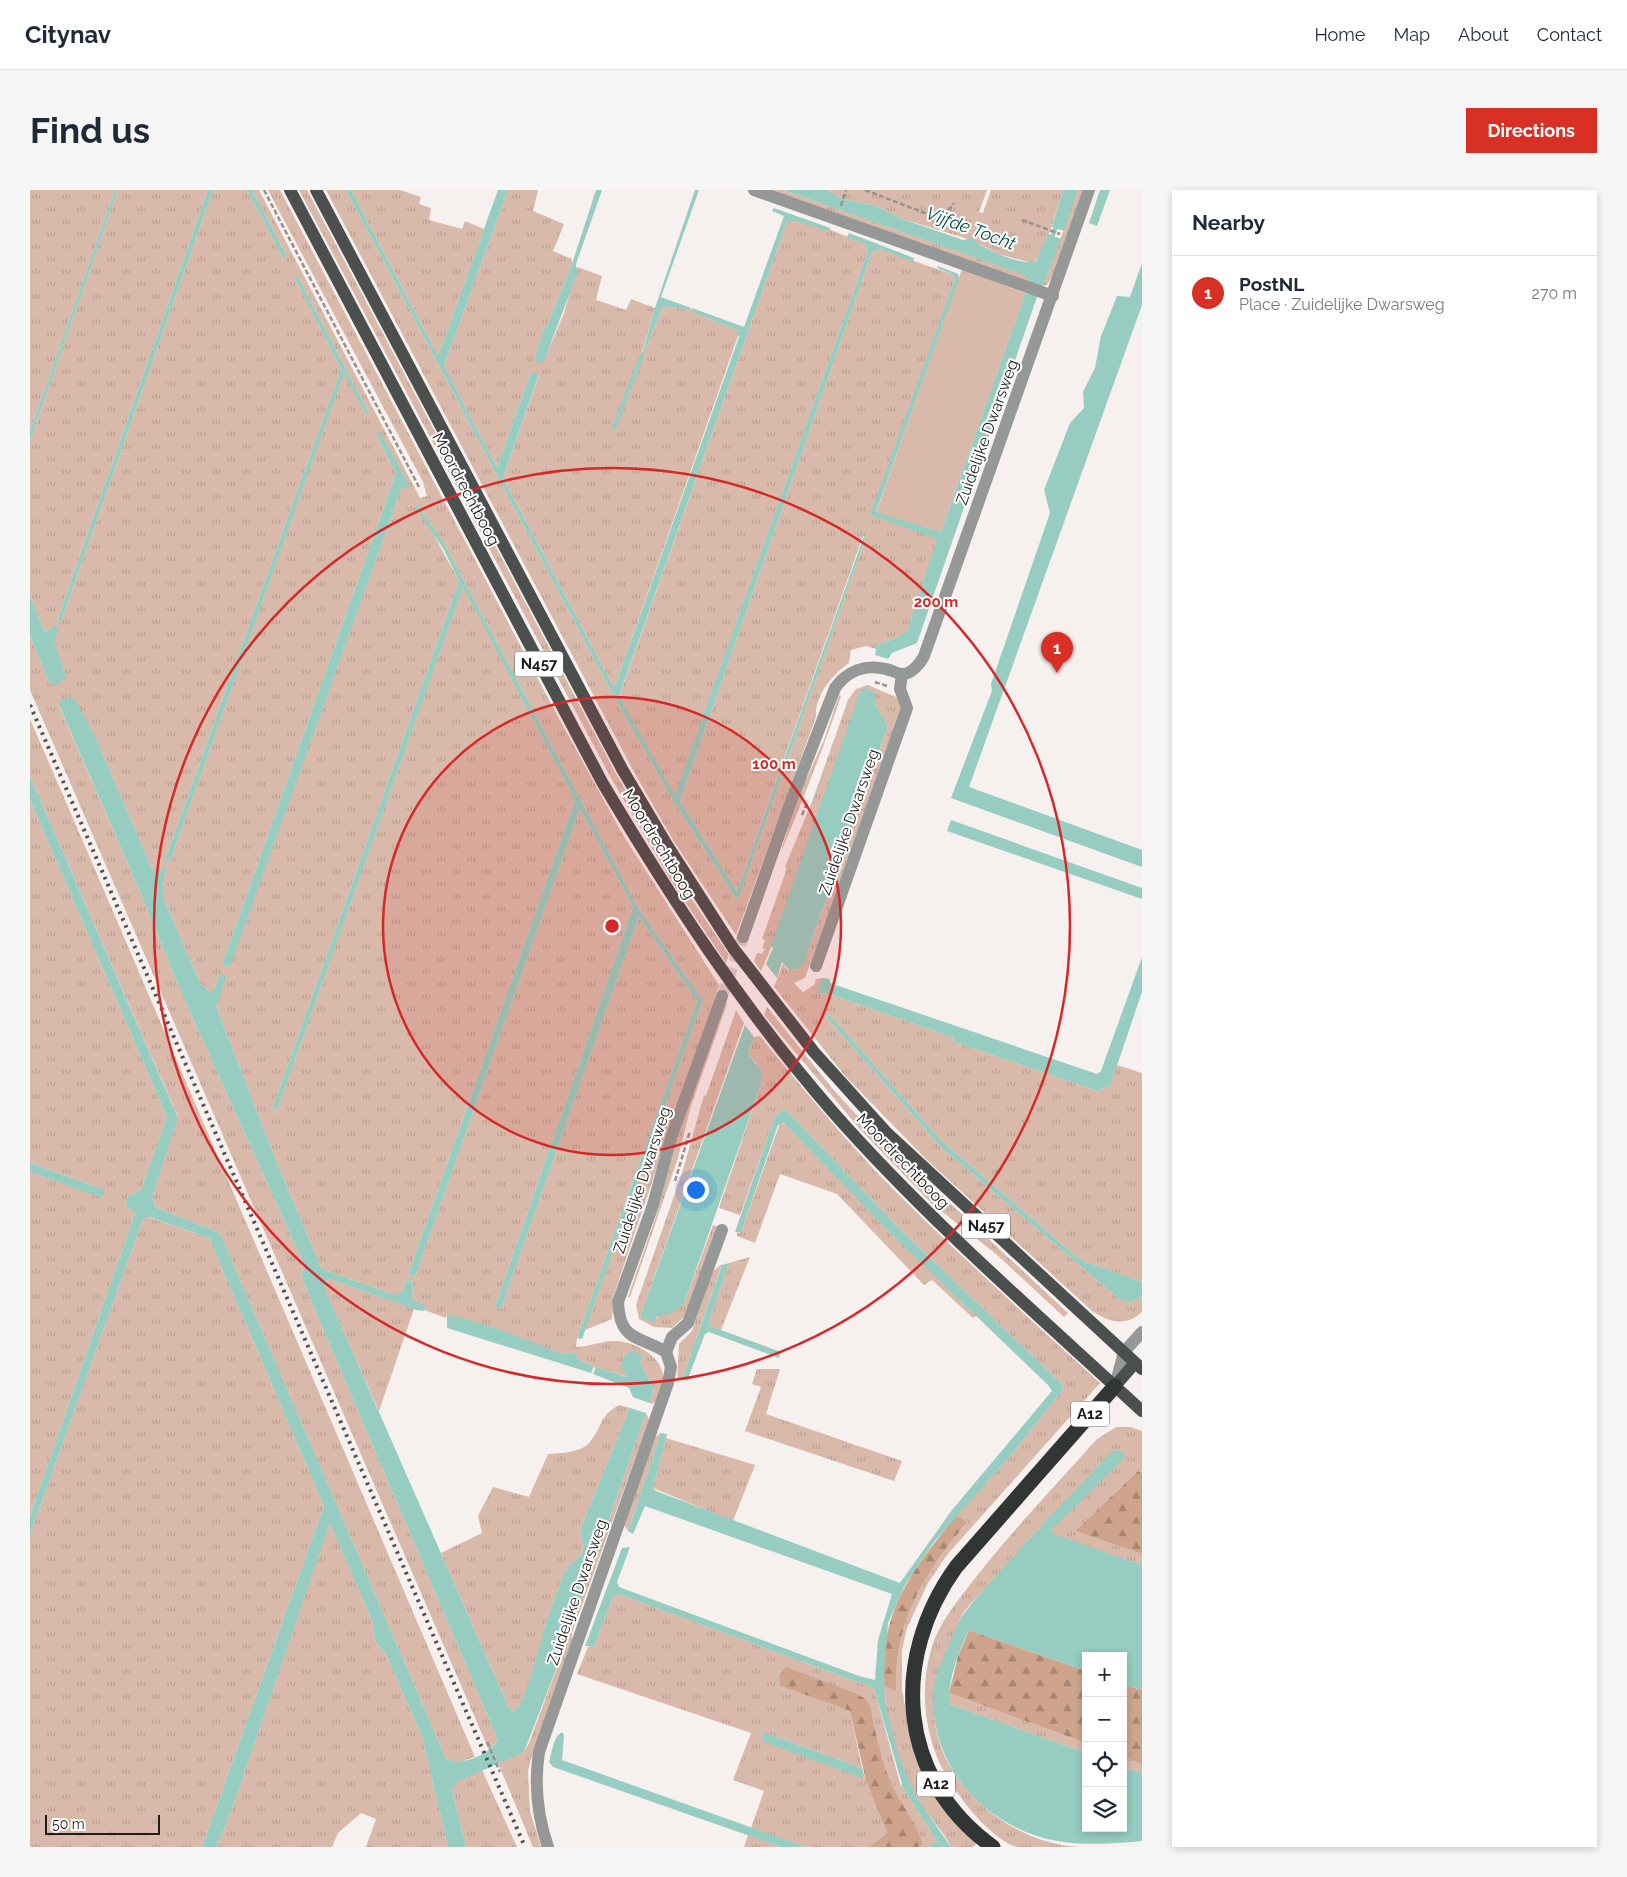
<!DOCTYPE html>
<meta charset="utf-8">
<style>
body{margin:0;font-family:Raleway,sans-serif;background:#f6f6f7;color:#1f2937}
.controls{position:absolute;right:15px;bottom:15px;display:grid;overflow:hidden;border-radius:0px;box-shadow:0 2px 8px #0003}
.controls button{width:45px;height:45px;display:grid;place-items:center;padding:0;border:0;border-bottom:1px solid #e0e1e3;background:#fff;color:#1f2937;font:25px sans-serif}
.scale{position:absolute;left:15px;bottom:12px;width:115px;box-sizing:border-box;padding-left:5px;border:2px solid #1e1c1b;border-top:0;font-size:14px;line-height:18px;white-space:nowrap;color:#1e1c1b;-webkit-text-stroke:4px #fff;paint-order:stroke}
.you{position:absolute;left:665px;top:999px;width:18px;height:18px;margin:-12px;border:4px solid #fff;border-radius:50%;background:#1a73e8;box-shadow:0 0 0 8px #1a73e833}
.badge{display:grid;place-items:center;width:32px;height:32px;border-radius:50%;background:#d93025;color:#fff;font-size:16px;font-weight:700}
.pin{position:absolute;translate:-50% -41px;filter:drop-shadow(0 1px 2px #0008)}
.pin::after{content:'';position:absolute;top:26px;width:18px;height:15px;background:inherit;clip-path:polygon(0 0,100% 0,50% 100%)}
.list{margin:0;padding:0;list-style:none}
h2{display:flex;justify-content:space-between;align-items:center;height:65px;margin:0;padding:0 20px;font-size:21px}
h2 small{font-size:16px;font-weight:400;color:#747a83}
.list li{display:grid;grid-template-columns:32px 1fr auto;gap:15px;align-items:center;box-sizing:border-box;height:75px;padding:0 20px;border-top:1px solid #e0e1e3}
.list b{display:block;font-size:19px;white-space:nowrap}
.list p{margin:0;font-size:16px;white-space:nowrap;color:#747a83}
.list em{font-size:16px;font-style:normal;color:#747a83}
.icon{flex:none;width:28px;height:28px;fill:none;stroke:currentColor;stroke-width:2;stroke-linecap:round;stroke-linejoin:round}
.map{position:relative;flex:none;width:1112px;height:1657px;overflow:hidden;border-radius:0px}
header{display:flex;align-items:center;gap:30px;box-sizing:border-box;height:70px;padding:0 25px;background:#fff;border-bottom:1px solid #e0e1e3}
header strong{font-size:24px}
nav{display:flex;gap:28px;margin-inline-start:auto;font-size:18px}
.intro{display:flex;align-items:center;justify-content:space-between;box-sizing:border-box;height:120px;padding:0 30px}
h1{margin:0;font-size:35px}
.button{padding:12px 22px;border-radius:0px;background:#d93025;color:#fff;font-size:18px;font-weight:700}
main{display:flex;gap:30px;padding:0 30px}
aside{flex:1;background:#fff;border-radius:0px;box-shadow:0 2px 8px #0003}
.map>svg:first-child{display:block}
</style>
<header>
<strong>Citynav</strong>
<nav><a>Home</a><a>Map</a><a>About</a><a>Contact</a></nav>
</header>
<div class="intro"><h1>Find us</h1><a class="button">Directions</a></div>
<main>
<div class="map">
<svg width="1112" height="1657" viewBox="0 0 1112 1657">
<defs>
<pattern id="grass-tufts" width="24" height="20" patternUnits="userSpaceOnUse" patternTransform="scale(1.25)"><rect width="24" height="20" fill="#d9baaa"/><path d="M3 7l-1-3M5 7V3M7 7l1-3M15 17l-1-3M17 17v-4M19 17l1-3" fill="none" stroke="#ba9f92"/></pattern>
<pattern id="forest-firs" width="22" height="20" patternUnits="userSpaceOnUse" patternTransform="scale(1.25)"><rect width="22" height="20" fill="#cea48d"/><path d="M5 1l3.5 6h-7zM16 11l3.5 6h-7z" fill="#a78572"/></pattern>
</defs>
<rect width="100%" height="100%" fill="#f6f0ee"/>
<!-- grass -->
<g fill="url(#grass-tufts)" fill-rule="evenodd">
<path d="M0 0H85L0 241Z"/>
<path d="M88 0H178L27 431 31 432 183 0H217L253 68H255L257 66 222 0H229L390 308 397 306 393 292 238 0H250L527 525 593 645 689 795 583 1107 582 1129 555 1140 673 810 609 719 414 353 387 314 429 391 242 920 247 921 433 396 545 610 378 1085 385 1087 550 619 603 717 465 1117 471 1119 609 727 667 811 547 1148 546 1157C559 1157 571 1151 584 1151 601 1150 632 1165 633 1186 634 1194 628 1204 626 1211L622 1214 619 1213 624 1200 610 1172 613 1165 598 1187 566 1177 565 1179 564 1176 549 1170 544 1162 533 1164 417 1124 416 1128 394 1120 395 1116 382 1109 383 1092 376 1090 373 1101 365 1105 292 1079 247 973 186 816 190 784 183 801H179L170 793 133 707V691L137 677 133 676 130 681H123L65 546 29 516 108 697 152 804 273 1072 272 1088 280 1108 468 1550 459 1560 0 500V446L20 494 36 486 19 441 14 440 0 406V251ZM265 85H267L339 223 336 225 314 182 140 672 135 670 311 179 264 87ZM348 249 366 273 378 295 372 297 199 777 192 775 366 283Z"/>
<path d="M269 0H277L586 584 645 684 699 765 696 773 640 689 581 588Z"/>
<path d="M296 0H316L590 518 641 607 706 709 709 708 836 347 833 346 707 701 650 611 842 62 850 59 924 85 925 89 844 326 908 348 877 441 866 448 847 455 846 459 836 456 821 460 819 473C803 484 784 506 786 527L706 745 643 650 603 580Z"/>
<path d="M321 0H370L391 7 389 14 401 18 399 30 432 39 435 31 454 39 409 164H407Z"/>
<path d="M478 0H508L503 21 534 34 523 61 542 69V74L517 136 514 138 504 170 513 173 534 123 547 77 572 86 566 110 596 120 601 109 625 118 612 163 616 159 633 116 663 120 662 122 707 140 709 143 585 496H583L473 288 509 185 501 182 467 277 414 176Z"/>
<path d="M734 0H753L995 85 1002 93Z"/>
<path d="M797 0H957L949 22 953 23 961 0H1033C1027 17 1016 65 1002 73L968 64 944 51 870 28 846 16 810 8Z"/>
<path d="M1048 0H1054L1024 84 1017 95 1011 96 1018 83Z"/>
<path d="M765 31 801 40 835 54 838 61 645 606 589 507 757 32Z"/>
<path d="M838 495 866 507 869 510 871 519 775 788 764 793 773 802 784 795 786 789 792 788 788 803 799 804 922 847 925 852 1067 901 1080 896 1087 875 1112 883V1092L1056 1072 1046 1066 911 950 800 825 796 827 911 957 1088 1108 1100 1113 1112 1106V1122C1096 1137 1078 1132 1062 1121L897 970 816 887 744 797 753 774 760 784 758 779 769 780 782 750 858 536 845 514 731 781 724 771 727 763 732 764 735 759 732 758 735 750 732 749 757 678 755 677 783 609 818 510 826 499Z"/>
<path d="M809 505 811 506C793 559 773 610 751 662L765 614 794 550Z"/>
<path d="M0 529 58 663 445 1567 426 1573 416 1569 190 1043 125 1017 122 1007 148 927 0 586Z"/>
<path d="M0 610 137 927 111 1000 98 1006 95 1013 105 1023 0 1326V982L69 1006 72 999 0 973Z"/>
<path d="M695 811 697 814 660 919 648 968 600 1107H598L629 1017 645 955Z"/>
<path d="M737 817 801 897 834 933 1038 1123 1034 1127 966 1064 901 1013 829 938 734 825Z"/>
<path d="M706 820 714 833 610 1127 624 1131 629 1125 636 1124 654 1114 683 1035 688 1037 654 1127 642 1138 624 1137 609 1129 606 1115 653 980 674 905 676 906Z"/>
<path d="M730 846C772 898 815 950 862 998 929 1065 1000 1129 1070 1193L917 1365 898 1393 877 1438 872 1459V1500L880 1543 930 1636 947 1653 943 1657H921C914 1641 897 1625 888 1610 867 1577 857 1535 854 1496L866 1500C865 1428 893 1386 937 1332L927 1325 983 1263 1032 1201 1033 1195 869 1038 755 919 745 926 710 1025 689 1018 731 894 726 873 718 863 724 847Z"/>
<path d="M750 933 757 935 862 1045 947 1125 943 1128 902 1090 894 1095 807 1004 750 984 725 1053 707 1046V1043L711 1042Z"/>
<path d="M118 1027 179 1048 294 1316 172 1657H0V1345L113 1029Z"/>
<path d="M720 1067 691 1140 680 1136 679 1132 699 1073Z"/>
<path d="M692 1074 652 1189 648 1190C647 1187 649 1159 649 1154L662 1141 682 1082Z"/>
<path d="M300 1089 384 1119 349 1221 294 1098 296 1091Z"/>
<path d="M727 1179H750L736 1224 872 1271 864 1291 715 1241 731 1197 722 1194Z"/>
<path d="M589 1215 600 1218 550 1340C551 1346 554 1353 553 1359 552 1369 544 1369 539 1376 529 1392 523 1415 516 1433 510 1452 498 1513 483 1522L479 1518 411 1363 452 1343 448 1326 463 1297 499 1307 518 1264C531 1263 551 1263 560 1252 573 1236 568 1227 589 1215Z"/>
<path d="M616 1223 619 1230 542 1443V1452L501 1569 498 1581 500 1621 511 1657H503L468 1573 494 1562 499 1553 537 1451Z"/>
<path d="M1086 1237H1100L1112 1241V1282L1108 1281 1045 1341 1112 1364V1375L1023 1345 1022 1340 1010 1337C992 1357 974 1377 957 1397 948 1406 936 1417 930 1429 926 1437 904 1512 904 1520 905 1593 982 1655 1051 1657 1037 1657 998 1657 987 1657 963 1650 935 1615 922 1595 896 1557 888 1504 901 1460 908 1434 926 1413 942 1392 981 1342 1025 1296 1067 1249Z"/>
<path d="M631 1243 598 1341 593 1333 625 1247Z"/>
<path d="M636 1248 725 1275 703 1331 623 1298Z"/>
<path d="M300 1332 343 1433C343 1445 345 1455 355 1462L392 1547 418 1657H336L346 1629 331 1623 308 1643 302 1657H187L203 1616Z"/>
<path d="M588 1404 844 1498 871 1597 873 1598 907 1651 899 1657H888L893 1655C888 1635 871 1616 863 1597 851 1571 846 1543 840 1515L750 1496 820 1521 832 1578 736 1543 732 1545V1548L833 1587 834 1585 857 1643 839 1657H776L721 1638 734 1601 703 1590 721 1543 547 1484 558 1457H564L583 1407Z"/>
<path d="M919 1503 1056 1553V1563L919 1514Z"/>
<path d="M1093 1567 1112 1574V1583L1093 1577Z"/>
<path d="M452 1580 487 1657H436L422 1600 426 1592Z"/>
<path d="M718 1645 751 1657H714Z"/>
</g>
<!-- forest -->
<g fill="url(#forest-firs)">
<path d="M1108 1281 1112 1282V1364L1045 1341Z"/>
<path d="M927 1325 937 1332C893 1386 865 1428 866 1501L854 1496C849 1421 882 1380 927 1325Z"/>
<path d="M939 1440 1056 1481V1553L919 1503 928 1466Z"/>
<path d="M756 1477 825 1503 834 1508 840 1515C846 1543 851 1571 863 1597 872 1616 888 1635 893 1655L888 1657H839L857 1643 836 1591 820 1521 750 1496 749 1486Z"/>
<path d="M1093 1494 1112 1500V1574L1093 1567Z"/>
</g>
<!-- green -->
<path fill="#d9baaa" d="M932 79 998 104H995L911 342 846 323Z"/>
<!-- water -->
<g fill="#96cdc0">
<path d="M85 0H88L0 251V241Z"/>
<path d="M178 0H183L31 432 27 431Z"/>
<path d="M217 0H222L257 66 255 68H253Z"/>
<path d="M316 0H321L407 164H409L468 0H478L414 176 467 277 501 182 509 184 473 288 583 496H585L709 147 707 140 662 122V118L714 137 754 26 742 21 744 18 800 38 799 41 765 31 757 32 589 506 645 605 838 61 835 54 817 47 819 43 884 68 883 72 850 59 842 62 650 611 707 701 834 346 836 347 709 708 706 709 641 607 590 518Z"/>
<path d="M566 0H572L546 74 547 84 513 174 504 170 514 138 517 136 542 74Z"/>
<path d="M665 0H669L631 107 661 118V120L633 116 616 159 612 165 625 118Z"/>
<path d="M753 0H797L810 8 846 16 870 28 933 50 942 48C949 58 995 77 1006 71L1018 44 1031 49 1018 83 1007 107 887 453 862 463 858 469 845 465 847 455 866 448 877 441 907 349 840 325 925 89 924 85 907 78 908 76 928 84 929 89 846 322 911 342 995 104H998L1002 93 994 85Z"/>
<path d="M1033 0H1048L1034 41 1022 37Z"/>
<path d="M1070 0H1080L1067 36 1059 33Z"/>
<path d="M1112 73V115L939 597 1112 660V677L921 608 962 501 961 494 1020 323 1014 300 1040 233 1054 218 1053 202 1065 178 1071 146 1087 106 1100 107Z"/>
<path d="M265 85H267L339 223 336 225 314 183 140 672 135 670 311 179 264 87Z"/>
<path d="M347 242H350L379 295 377 298 372 297 200 777 192 775 366 283 348 249Z"/>
<path d="M387 314 414 353 609 719 673 810 552 1149 547 1148 667 811 609 727 471 1119 465 1117 603 717 550 619 385 1087 378 1085 545 610 433 397 247 921 242 920 429 391 414 360 385 317Z"/>
<path d="M0 406 14 440 19 441 24 436 29 438 24 452 36 486 34 490 25 495 20 494 0 446Z"/>
<path d="M834 498 846 503 845 514 858 536 774 772 769 780 758 779 752 772 747 788 736 774 743 758 741 756 830 502Z"/>
<path d="M41 507 45 509 65 546 123 681H130L133 676 137 677 133 691V707L170 793 179 801H183L190 784 197 786 186 816 247 973 292 1079 365 1105 373 1101 376 1090 383 1092 382 1109 396 1116 394 1121 386 1120 300 1089 296 1091 294 1097 479 1518 483 1522C497 1514 510 1451 516 1433 523 1415 529 1392 539 1376 544 1369 552 1369 553 1359 554 1353 551 1346 550 1340L600 1218 616 1223 537 1451 494 1562 427 1592 422 1600 436 1657H418L392 1547 355 1462C345 1455 343 1445 343 1433L300 1333 203 1616 187 1657H172L294 1316 179 1048 119 1027 113 1029 0 1345V1326L105 1023 95 1014 98 1006 111 1000 137 927 0 610V586L148 928 122 1007 125 1017 190 1043 416 1569C434 1576 458 1565 468 1550L280 1108 272 1088 273 1072 152 804 108 697 29 515 30 511Z"/>
<path d="M921 630 1112 698V709L917 641Z"/>
<path d="M1112 767V802L1080 896 1067 901 925 852 922 847 799 804 787 803 792 788 800 789V793L1067 884 1071 881Z"/>
<path d="M800 825 911 950 1046 1066 1056 1072 1112 1092V1106L1100 1113 1088 1108 911 957 796 827Z"/>
<path d="M715 835 724 847 718 863 731 881V894L654 1114 642 1123 626 1127 625 1133 610 1127Z"/>
<path d="M755 919 869 1038 1033 1195 1032 1201 983 1263 904 1352 875 1395 858 1433 854 1484 855 1511 868 1564 887 1608 921 1657H899L907 1651 873 1598 871 1597 872 1594 844 1498 588 1404 583 1407 564 1457 555 1456 592 1358 600 1357 587 1392 589 1397 829 1486 845 1490 848 1450 862 1404 615 1316 603 1344 598 1341 631 1243 637 1244 623 1298 626 1301 870 1393 922 1320 1022 1201 1019 1196 862 1045 754 933 748 935 711 1042H705L741 937 745 926Z"/>
<path d="M0 973 72 999 75 1003 73 1006 69 1007 0 982Z"/>
<path d="M699 1073 679 1132 680 1136 751 1162 749 1168 679 1142 675 1144 657 1191 652 1189 692 1075Z"/>
<path d="M417 1124 460 1136 533 1164 544 1162 549 1170 564 1176 561 1183 417 1138Z"/>
<path d="M600 1160 613 1165 610 1172 624 1200 619 1213 603 1207 599 1198 563 1184 566 1177 597 1187 591 1176 595 1164H598Z"/>
<path d="M1084 1260 1093 1262V1270L1022 1339 1023 1344 1112 1375V1500L1093 1494V1466H1056V1481L939 1440C928 1462 918 1490 919 1514L1056 1563V1638H1093V1577L1112 1583V1651C1049 1657 1004 1657 953 1616 916 1585 894 1531 907 1483 910 1474 915 1464 919 1455 923 1446 926 1436 931 1428 944 1409 960 1393 975 1376 1010 1336 1047 1298 1084 1260Z"/>
<path d="M532 1542 534 1545 532 1570 776 1657H751L523 1577 519 1572C522 1562 523 1547 532 1542Z"/>
<path d="M736 1543 832 1578 834 1585 832 1588 733 1552 732 1545Z"/>
</g>
<g fill="none" stroke-linecap="round" stroke-linejoin="round">
<!-- stream -->
<g stroke="#96cdc0" stroke-width="4.5">
<path d="M1021 50 1027 34"/>
<path d="M584 238 612 165"/>
</g>
<!-- minor-tunnel -->
<path stroke="#d6d0ce" stroke-width="12" stroke-dasharray="12 6" stroke-linecap="butt" d="M692 806 713 747"/>
<!-- path -->
<g stroke="#969290" stroke-width="2.5" stroke-dasharray="5 2.5" stroke-linecap="butt">
<path d="M234 0 389 297"/>
<path d="M835 0 905 27 916 23 924 13"/>
<path d="M811 16 816 0"/>
<path d="M992 30 1030 44"/>
<path d="M845 492 857 496"/>
<path d="M772 625 778 611"/>
<path d="M645 991 660 941"/>
<path d="M457 1552 470 1582"/>
</g>
<!-- minor -->
<g stroke="#959897" stroke-width="12">
<path d="M724 0 1023 106"/>
<path d="M713 747 760 614 805 498C817 481 835 474 856 479 861 480 866 483 871 484 881 485 890 474 894 466L1059 0"/>
<path d="M786 776 877 518 870 499 872 484"/>
<path d="M636 1162 642 1147 658 1133 692 1040"/>
<path d="M1085 1196 1094 1162 1112 1142"/>
<path d="M518 1657C507 1625 504 1595 509 1562L638 1193 641 1177 636 1162C608 1145 590 1152 588 1112L623 1015 641 948 692 806"/>
</g>
<!-- major -->
<g stroke="#4b4f4e" stroke-width="12">
<path d="M260 0 572 592C642 710 712 817 802 921 897 1029 1007 1124 1112 1221"/>
<path d="M286 0 592 579 637 655 703 758 784 862 857 943 1112 1179"/>
<path d="M1085 1196 1105 1173"/>
</g>
<!-- highway -->
<path stroke="#313635" stroke-width="15" d="M963 1657C867 1588 860 1469 926 1377L1085 1196"/>
<!-- rail -->
<path stroke="#53504f" stroke-width="4" stroke-dasharray="2.5 5" stroke-linecap="butt" d="M0 515 495 1657"/>
</g>
<!-- distance rings -->
<circle cx="582" cy="736" r="229" fill="#d62828" fill-opacity=".12"/>
<g fill="none" stroke="#d62828" stroke-width="2.5">
<circle cx="582" cy="736" r="229"/>
<circle cx="582" cy="736" r="458"/>
</g>
<g text-anchor="middle" dominant-baseline="central" stroke-width="4" stroke-linejoin="round" paint-order="stroke">
<!-- shield labels -->
<g fill="#fff" stroke="#62605f" stroke-width="1">
<rect x="485" y="461.5" width="48" height="25" rx="4"/>
<rect x="932" y="1023.5" width="48" height="25" rx="4"/>
<rect x="1041" y="1211.5" width="38" height="25" rx="4"/>
<rect x="887" y="1581.5" width="38" height="25" rx="4"/>
</g>
<g font-size="15" font-weight="bold" fill="#1e1c1b">
<text x="509" y="474">N457</text>
<text x="956" y="1036">N457</text>
<text x="1060" y="1224">A12</text>
<text x="906" y="1594">A12</text>
</g>
<!-- street labels -->
<g font-size="16" fill="#1e1c1b" stroke="#fff">
<text transform="translate(957 242) rotate(-70)">Zuidelijke Dwarsweg</text>
<text transform="translate(436 299) rotate(62)">Moordrechtboog</text>
<text transform="translate(819 632) rotate(-71)">Zuidelijke Dwarsweg</text>
<text transform="translate(629 654) rotate(59)">Moordrechtboog</text>
<text transform="translate(873 971) rotate(46)">Moordrechtboog</text>
<text transform="translate(612 990) rotate(-72)">Zuidelijke Dwarsweg</text>
<text transform="translate(547 1402) rotate(-71)">Zuidelijke Dwarsweg</text>
</g>
<!-- water labels -->
<g font-size="18" font-style="italic" fill="#005146" stroke="#fff">
<text transform="translate(941 38) rotate(20)">Vijfde Tocht</text>
</g>
</g>
<circle cx="582" cy="736" r="8" fill="#d62828" stroke="#fff" stroke-width="2.5"/>
<g font-size="15" text-anchor="middle" font-weight="bold" fill="#d62828" stroke="#fff" stroke-width="4" stroke-linejoin="round" paint-order="stroke">
<text x="906" y="417">200 m</text>
<text x="744" y="579">100 m</text>
</g>
</svg>
<div class="controls">
<button>+</button>
<button>−</button>
<button><svg class="icon" aria-label="locate" viewBox="0 0 24 24"><circle cx="12" cy="12" r="6"/><path d="M12 2v4M12 18v4M2 12h4M18 12h4"/></svg></button>
<button><svg class="icon" aria-label="layers" viewBox="0 0 24 24"><path d="M12 4l9 5-9 5-9-5zM3 14l9 5 9-5"/></svg></button>
</div>
<div class="scale">50 m</div>
<div class="you"></div>
<div class="pin badge" style="left:1027px;top:483px">1</div>
</div>
<aside>
<h2>Nearby<small></small></h2>
<ul class="list">
<li><span class="badge">1</span><div><b>PostNL</b><p>Place · Zuidelijke Dwarsweg</p></div><em>270 m</em></li>
</ul>
</aside>
</main>
